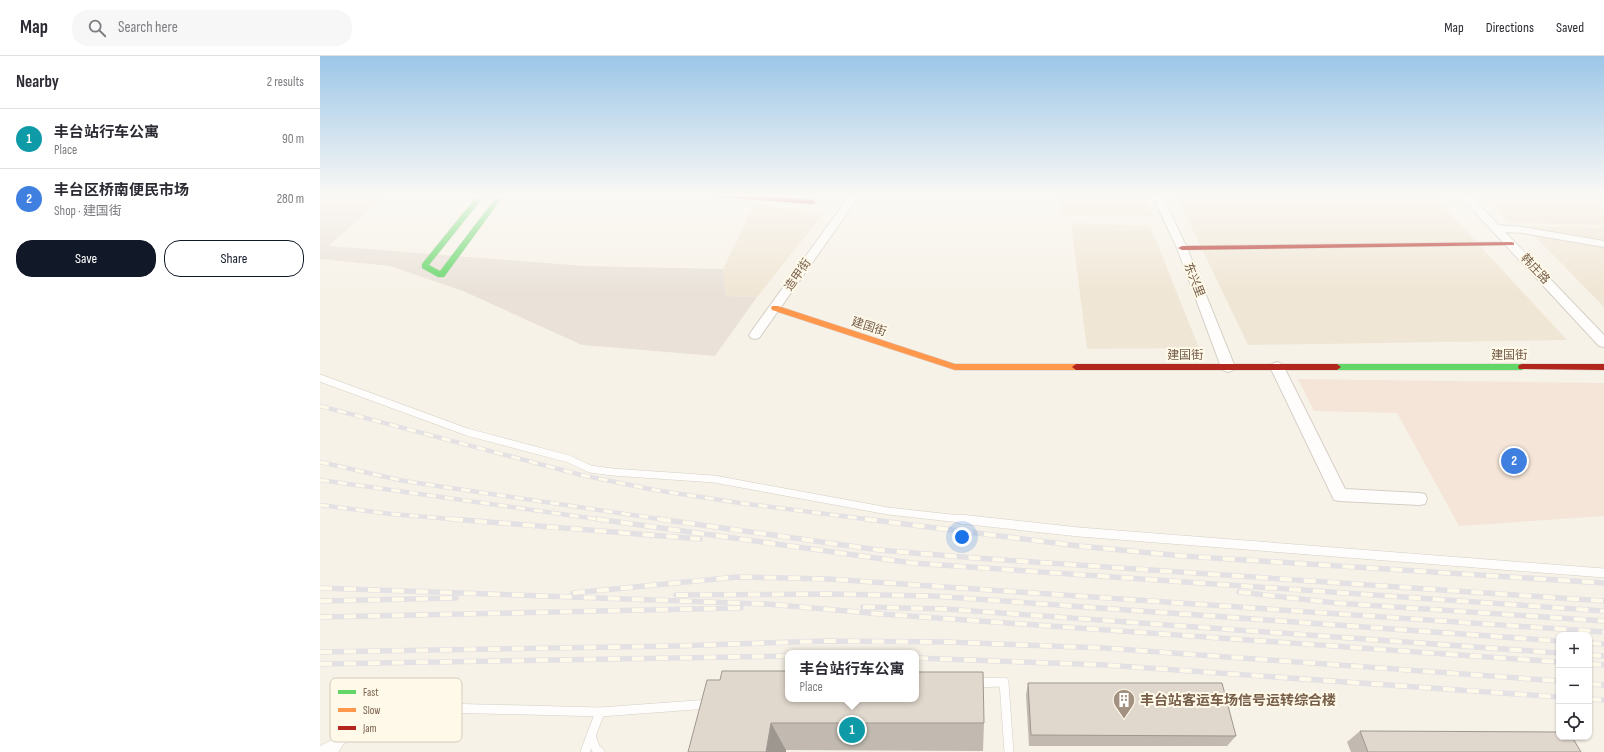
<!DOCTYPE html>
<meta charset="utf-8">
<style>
body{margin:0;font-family:"Sofia Sans Condensed","Noto Sans SC",sans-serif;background:#f7f7f7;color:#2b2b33}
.controls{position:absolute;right:12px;bottom:12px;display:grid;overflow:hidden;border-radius:8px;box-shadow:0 1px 3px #0004}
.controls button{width:36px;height:36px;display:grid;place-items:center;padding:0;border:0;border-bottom:1px solid #e1e1e2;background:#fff;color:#2b2b33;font:20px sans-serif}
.you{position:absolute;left:642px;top:481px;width:14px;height:14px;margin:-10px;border:3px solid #fff;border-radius:50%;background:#1a73e8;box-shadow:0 0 0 6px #1a73e833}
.badge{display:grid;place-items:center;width:26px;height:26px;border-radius:50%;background:#111827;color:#fff;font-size:13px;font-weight:700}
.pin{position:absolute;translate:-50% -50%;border:2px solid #fff;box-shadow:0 1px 4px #0006}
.popup{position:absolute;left:465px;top:594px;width:134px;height:52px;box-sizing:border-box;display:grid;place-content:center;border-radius:8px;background:#fff;filter:drop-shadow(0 1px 3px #0005);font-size:13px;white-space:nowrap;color:#7c7c81}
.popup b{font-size:15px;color:#2b2b33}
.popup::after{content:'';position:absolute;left:50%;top:100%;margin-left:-8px;border:8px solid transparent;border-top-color:#fff}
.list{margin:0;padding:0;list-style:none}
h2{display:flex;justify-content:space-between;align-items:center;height:52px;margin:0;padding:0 16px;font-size:17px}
h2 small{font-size:13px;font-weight:400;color:#7c7c81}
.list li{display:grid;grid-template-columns:26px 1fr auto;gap:12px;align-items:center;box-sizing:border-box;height:60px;padding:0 16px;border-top:1px solid #e1e1e2}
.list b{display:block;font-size:15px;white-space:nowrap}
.list p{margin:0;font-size:13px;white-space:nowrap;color:#7c7c81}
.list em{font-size:13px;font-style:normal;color:#7c7c81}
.actions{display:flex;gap:8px;padding:12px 16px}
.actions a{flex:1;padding:9px 0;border:1px solid #111827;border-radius:16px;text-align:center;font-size:14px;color:#111827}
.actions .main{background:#111827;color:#fff}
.icon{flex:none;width:22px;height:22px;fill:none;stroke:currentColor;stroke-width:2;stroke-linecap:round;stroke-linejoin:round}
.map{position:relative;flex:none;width:1284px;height:696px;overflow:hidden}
header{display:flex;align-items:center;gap:24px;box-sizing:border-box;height:56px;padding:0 20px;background:#fff;border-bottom:1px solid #e1e1e2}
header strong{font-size:19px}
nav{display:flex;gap:22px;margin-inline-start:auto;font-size:14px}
.search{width:280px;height:36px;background:#f7f7f7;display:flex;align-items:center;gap:10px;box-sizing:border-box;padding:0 14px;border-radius:16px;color:#7c7c81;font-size:15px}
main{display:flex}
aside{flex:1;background:#fff}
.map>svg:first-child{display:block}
</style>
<header>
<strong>Map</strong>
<div class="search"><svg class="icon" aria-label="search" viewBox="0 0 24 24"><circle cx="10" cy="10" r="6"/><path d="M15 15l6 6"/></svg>Search here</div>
<nav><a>Map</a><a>Directions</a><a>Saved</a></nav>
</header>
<main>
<aside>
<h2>Nearby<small>2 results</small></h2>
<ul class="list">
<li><span class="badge" style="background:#0f9aa8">1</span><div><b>丰台站行车公寓</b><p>Place</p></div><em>90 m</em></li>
<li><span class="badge" style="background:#3f7fe0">2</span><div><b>丰台区桥南便民市场</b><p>Shop · 建国街</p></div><em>280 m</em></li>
</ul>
<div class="actions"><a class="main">Save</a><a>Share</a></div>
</aside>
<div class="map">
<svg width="1284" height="696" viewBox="0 0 1284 696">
<rect width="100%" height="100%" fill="#f7f2e8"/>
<!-- residential -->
<g fill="#f0e6d5">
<path d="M728 139H825L833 160 742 159 736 140Z"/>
<path d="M856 139H1113L1247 284 928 289Z"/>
<path d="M1160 139H1284V169L1189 167Z"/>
<path d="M435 147 503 158 437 241 406 240 403 213Z"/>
<path d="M751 167 830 170 879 292 767 293Z"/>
<path d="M1205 170 1284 172V251Z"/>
</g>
<!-- commercial -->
<path fill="#f5e5d8" d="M978 323 1284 327V460L1139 470 1077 357 994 355Z"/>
<!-- industrial -->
<path fill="#eae2d9" d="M0 139H67L8 190 265 210 403 213 406 240 437 241 395 300 262 289 143 235 70 210 0 203Z"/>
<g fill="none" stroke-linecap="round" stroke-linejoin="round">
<!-- lane-far1 casing -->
<g stroke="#d5cfc6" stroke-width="8">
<path id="lane-far1" d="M0 322 147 376 249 403 270 413 292 416 394 423 568 455 649 464"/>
</g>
<!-- lane casing -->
<g stroke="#d5cfc6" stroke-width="10">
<g id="lane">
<path d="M640 463 759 476 1284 517"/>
<path d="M654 627 684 626 689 696"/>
<path d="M271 680 276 693 280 696"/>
<path d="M0 695 87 651 280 656 389 648"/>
<path d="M13 696 20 685"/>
<path d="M265 696 280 656"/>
</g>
</g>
<!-- street casing -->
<g stroke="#d5cfc6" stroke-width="2">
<g id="street">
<path d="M530 139H540L439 282 435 283 431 282 429 279 431 276Z"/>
<path d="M832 139H842L867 192 915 311 913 314 908 316 903 314 901 311 857 192Z"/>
<path d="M1139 139H1150L1178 169 1203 171 1284 185V191L1203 177 1185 176 1284 279V291L1279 290Z"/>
<path d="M957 306 962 308 964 311 1025 433 1099 437 1105 438 1107 443 1105 448 1099 449 1020 445 1014 444 950 311 952 308Z"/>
</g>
</g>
<!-- fast casing -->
<g stroke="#d6cfc6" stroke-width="1">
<g id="fast">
<path d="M158 139H165L109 209 120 215 178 139H184L124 221H118L102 212V208Z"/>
<path d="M1017 308H1202L1206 311 1202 314H1017L1013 311Z"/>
</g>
</g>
<!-- slow casing -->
<g stroke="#d6cfc6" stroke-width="1">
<path id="slow" d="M452 250H458L635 308H756L760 311 756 314H635L452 254 451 252Z"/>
</g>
<!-- jam casing -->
<g stroke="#d6cfc6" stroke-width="1">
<g id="jam">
<path d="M393 139H425L493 144 496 146 493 148 396 141Z"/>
<path d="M1192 186 1194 187V189L862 194 858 192 862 190Z"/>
<path d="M756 308H1017L1021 311 1017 314H756L752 311Z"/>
<path d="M1202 308H1284V314L1199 313 1198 311 1199 309Z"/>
</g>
</g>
<!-- lane-far1 -->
<use href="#lane-far1" stroke="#fefdfc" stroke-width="7"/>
<!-- lane -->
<use href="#lane" stroke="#fefdfc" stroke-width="9"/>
<!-- street -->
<use href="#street" fill="#fefdfc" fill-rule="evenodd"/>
<!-- fast -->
<use href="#fast" fill="#63d668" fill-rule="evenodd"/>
<!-- slow -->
<use href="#slow" fill="#ff974d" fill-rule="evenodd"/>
<!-- jam -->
<use href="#jam" fill="#b3261e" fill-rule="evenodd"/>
<!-- rail-far1 casing -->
<g stroke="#e4e1e4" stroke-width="4.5">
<g id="rail-far1">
<path d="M0 350 261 419 335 434 420 447 553 464"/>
<path d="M0 406 84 425 346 464"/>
<path d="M0 424 284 464"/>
<path d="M0 449 71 458 143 464"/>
</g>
</g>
<!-- rail casing -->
<g stroke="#e4e1e4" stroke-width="5.5">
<g id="rail">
<path d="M131 463 380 483"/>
<path d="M277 463 592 507 1284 555"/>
<path d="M339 463 559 494 655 502 1284 545"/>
<path d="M545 463 759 490 863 500 1284 527"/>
<path d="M0 532 447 548 561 558 1239 606"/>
<path d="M919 536 1016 547 1284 565"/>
<path d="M253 537 417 521 509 523 1284 576"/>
<path d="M356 539 511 538 613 540 1239 585"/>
<path d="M0 545 136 542"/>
<path d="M543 551 626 553 1239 597"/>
<path d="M0 561 421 552"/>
<path d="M1269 587 1284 588"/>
<path d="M0 596 355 590 505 585 627 586 784 592 1239 625"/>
<path d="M1269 599 1284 600"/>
<path d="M596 602 785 609 1239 641"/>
<path d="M0 608 468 600"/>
<path d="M1269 608 1284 609"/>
<path d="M1269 628 1284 629"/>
<path d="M1269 643 1284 644"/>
</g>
</g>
<!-- rail-far1 -->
<use href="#rail-far1" stroke="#fff9e9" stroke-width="3" stroke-dasharray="9" stroke-linecap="butt"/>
<!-- rail -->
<use href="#rail" stroke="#fff9e9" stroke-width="4" stroke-dasharray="12" stroke-linecap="butt"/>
</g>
<!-- wall -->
<g fill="#c2bab0">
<path d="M400 624 664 667 663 695 466 694V696H368Z"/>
<path d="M708 627 916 680 907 690H709L706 639Z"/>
<path d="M1040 675 1261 696H1031L1027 686Z"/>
</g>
<!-- shaded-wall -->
<path fill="#9e9790" d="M451 667 466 694V696H446Z"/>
<!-- building -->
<g fill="#e1d8cd" stroke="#9e9790">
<path d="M402 615H468V643H596V616H663L664 667H451L446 696H368L387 624H400Z"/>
<path d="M708 627H902L916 680 711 679Z"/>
<path d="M1040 675 1239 676V681H1252L1261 696H1048Z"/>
</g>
<!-- sky -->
<linearGradient id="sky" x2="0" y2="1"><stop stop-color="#9cc6e8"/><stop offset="0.59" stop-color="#fbf9f5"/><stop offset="1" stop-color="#fbf9f5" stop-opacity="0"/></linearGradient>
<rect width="1284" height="237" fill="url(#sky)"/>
<!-- icons -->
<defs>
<g id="building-pin" transform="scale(1.15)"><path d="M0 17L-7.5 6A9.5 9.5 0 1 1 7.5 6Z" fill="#a29180" stroke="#fff9e9"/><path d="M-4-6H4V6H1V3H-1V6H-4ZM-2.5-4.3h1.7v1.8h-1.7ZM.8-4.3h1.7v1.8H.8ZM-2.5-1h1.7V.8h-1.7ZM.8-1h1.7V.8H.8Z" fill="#fff"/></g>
</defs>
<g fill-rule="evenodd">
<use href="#building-pin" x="804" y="644"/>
</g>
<g text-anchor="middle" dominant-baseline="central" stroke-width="4" stroke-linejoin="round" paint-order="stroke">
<!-- street labels -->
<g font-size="12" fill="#755d48" stroke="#fff9e9">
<text transform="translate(1215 213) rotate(47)">韩庄路</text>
<text transform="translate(478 219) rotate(-55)">造甲街</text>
<text transform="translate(874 224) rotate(69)">东兴里</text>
<text transform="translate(549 271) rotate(18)">建国街</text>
<text x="865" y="299">建国街</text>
<text x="1189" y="299">建国街</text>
</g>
<!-- near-poi labels -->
<g font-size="14" font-weight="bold" fill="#755d48" stroke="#fff9e9" text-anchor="start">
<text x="820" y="644">丰台站客运车场信号运转综合楼</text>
</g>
</g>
<!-- legend -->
<rect x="10" y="622" width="132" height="64" rx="6" fill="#fff9e9" stroke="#d6cab9" stroke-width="1"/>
<rect x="18" y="634" width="18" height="4" fill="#63d668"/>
<rect x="18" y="652" width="18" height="4" fill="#ff974d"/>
<rect x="18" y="670" width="18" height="4" fill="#b3261e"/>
<g font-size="11" fill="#755d48">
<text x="43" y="640">Fast</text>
<text x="43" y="658">Slow</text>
<text x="43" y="676">Jam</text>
</g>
</svg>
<div class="controls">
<button>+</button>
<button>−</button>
<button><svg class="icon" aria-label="locate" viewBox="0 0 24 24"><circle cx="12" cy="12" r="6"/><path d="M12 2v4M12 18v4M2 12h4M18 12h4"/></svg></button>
</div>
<div class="you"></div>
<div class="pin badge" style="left:532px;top:674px;background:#0f9aa8">1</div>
<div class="popup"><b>丰台站行车公寓</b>Place</div>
<div class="pin badge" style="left:1194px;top:405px;background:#3f7fe0">2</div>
</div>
</main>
